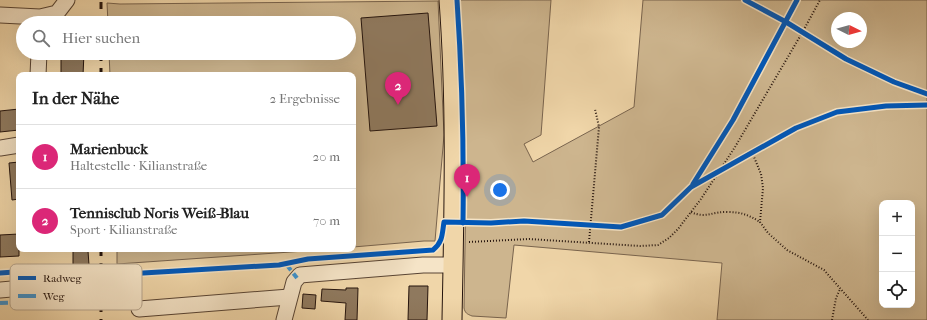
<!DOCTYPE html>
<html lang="de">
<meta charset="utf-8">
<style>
body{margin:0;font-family:"IM FELL French Canon",serif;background:#f2f2f2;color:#222}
.controls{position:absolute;right:12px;bottom:12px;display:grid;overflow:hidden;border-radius:8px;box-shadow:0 4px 16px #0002}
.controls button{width:36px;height:36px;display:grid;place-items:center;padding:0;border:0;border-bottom:1px solid #e0e0e0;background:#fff;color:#222;font:20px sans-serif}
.compass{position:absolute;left:831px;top:12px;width:36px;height:36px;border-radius:50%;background:#fff;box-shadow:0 4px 16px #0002;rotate:95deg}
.you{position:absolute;left:500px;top:190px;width:14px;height:14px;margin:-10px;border:3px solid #fff;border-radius:50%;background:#1a73e8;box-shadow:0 0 0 6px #1a73e833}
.badge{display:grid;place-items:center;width:26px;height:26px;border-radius:50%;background:#db2777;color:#fff;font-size:13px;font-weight:700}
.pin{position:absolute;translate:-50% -33px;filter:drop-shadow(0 1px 2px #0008)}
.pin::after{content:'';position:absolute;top:21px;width:14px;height:12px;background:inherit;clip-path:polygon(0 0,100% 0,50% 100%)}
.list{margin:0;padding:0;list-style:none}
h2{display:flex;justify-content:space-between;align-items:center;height:52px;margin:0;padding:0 16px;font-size:17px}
h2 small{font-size:13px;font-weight:400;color:#767676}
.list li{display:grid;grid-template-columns:26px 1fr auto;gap:12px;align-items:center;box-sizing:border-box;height:64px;padding:0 16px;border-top:1px solid #e0e0e0}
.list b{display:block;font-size:15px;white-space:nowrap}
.list p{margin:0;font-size:13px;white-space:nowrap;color:#767676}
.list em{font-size:13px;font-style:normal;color:#767676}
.icon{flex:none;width:22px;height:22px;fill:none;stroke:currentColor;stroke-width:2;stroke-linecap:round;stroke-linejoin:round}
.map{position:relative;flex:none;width:927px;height:320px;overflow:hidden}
.search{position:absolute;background:#fff;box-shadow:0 4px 16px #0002;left:16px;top:16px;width:340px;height:44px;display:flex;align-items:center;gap:10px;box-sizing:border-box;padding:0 14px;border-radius:22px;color:#767676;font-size:15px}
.panel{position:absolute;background:#fff;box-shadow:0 4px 16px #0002;left:16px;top:72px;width:340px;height:180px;border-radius:8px}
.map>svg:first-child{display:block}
</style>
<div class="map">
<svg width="927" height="320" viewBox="0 0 927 320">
<rect width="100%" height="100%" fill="#f0d6a9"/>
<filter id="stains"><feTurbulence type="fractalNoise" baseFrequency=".005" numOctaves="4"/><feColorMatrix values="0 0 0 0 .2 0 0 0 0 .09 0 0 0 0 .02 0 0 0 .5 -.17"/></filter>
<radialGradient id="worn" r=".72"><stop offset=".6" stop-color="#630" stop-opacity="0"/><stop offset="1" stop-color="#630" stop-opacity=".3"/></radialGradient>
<!-- green -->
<g fill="#cdb58e" stroke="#79644e" fill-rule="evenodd">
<path d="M460 0H551L541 135 524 144 533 162 634 107 643 0H927V320H717L722 263 514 245 506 318 472 316C467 314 465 313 464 308L466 184ZM837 18H861V42H837ZM882 203H912V305H882Z"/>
<path d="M438 1 444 135 435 241H424L353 247V75H110L109 53H349V23H108L107 3 120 4Z"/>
<path d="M117 249H334L117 264Z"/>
</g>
<!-- building -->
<g fill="#8f795e" stroke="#25140d">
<path d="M428 13 437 126 370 131 361 18Z"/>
<path d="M61 53H84L83 75H61Z"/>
<path d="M19 109V130L0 132V111Z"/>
<path d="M19 162V199L12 200 9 163Z"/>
<path d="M19 234V256L0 257V235Z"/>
<path d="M73 251H88L89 265 73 266Z"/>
<path d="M409 286H428L427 320H408Z"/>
<path d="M346 288H358L357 320H345L346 303 321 301 322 289 346 290Z"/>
<path d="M303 294 316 295 315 309 302 308Z"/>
</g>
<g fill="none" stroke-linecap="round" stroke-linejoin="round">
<!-- minor casing -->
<g stroke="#584434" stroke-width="17">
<g id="minor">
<path d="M0 15 40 17 57 13 67 0"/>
<path d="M38 75 39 53"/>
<path d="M0 148 19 145"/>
<path d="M0 290 46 286 82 278"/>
<path d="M139 309 289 297"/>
<path d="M284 320 294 282 300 275 423 265H453"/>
</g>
</g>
<!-- major casing -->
<g stroke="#25140d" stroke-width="21">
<path id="major" d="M449 0C457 107 454 213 452 320"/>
</g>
<!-- path -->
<g stroke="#25140d" stroke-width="2" stroke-dasharray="1 2" stroke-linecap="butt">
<path d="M752 152 761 174 763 188 760 222 768 233 787 250 824 270 868 320"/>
<path d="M691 212C706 219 713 211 728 212 741 212 749 215 760 222"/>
<path d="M469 242 529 239 640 246 658 245 669 238 678 229 701 199 735 147 802 33 820 0"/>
<path d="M589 242 599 127 595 109"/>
<path d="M832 320 836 298 840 289"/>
</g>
<!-- minor -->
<use href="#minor" stroke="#f5e4c7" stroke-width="15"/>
<!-- major -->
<use href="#major" stroke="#f0d6a9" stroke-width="19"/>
<!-- rail -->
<g stroke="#25140d" stroke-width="3" stroke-dasharray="7 7" stroke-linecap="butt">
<path d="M101 23V0"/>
<path d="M101 75V53"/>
<path d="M101 249V320"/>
</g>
<!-- quiet -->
<g stroke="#3b93d2" stroke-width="4" stroke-dasharray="8 4" stroke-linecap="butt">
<path d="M286 264 297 278"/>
<path d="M0 303 25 302"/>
</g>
<!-- cycleway casing -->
<g stroke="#f5e4c7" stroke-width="8">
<g id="cycleway">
<path d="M457 0C462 74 464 148 463 223"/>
<path d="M745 0 786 22 846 59 894 82 927 94"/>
<path d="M693 184 733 120 797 0"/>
<path d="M0 273 58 269 82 278 93 276 279 265 308 259 433 250C443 242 442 234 444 222L491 223 524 221 621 227 662 215 691 187 796 128 837 112 886 106 927 105"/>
</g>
</g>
<!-- cycleway -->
<use href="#cycleway" stroke="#0057b8" stroke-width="5"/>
</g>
<!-- legend -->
<rect x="10" y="264" width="132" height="46" rx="6" fill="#f5e4c7" stroke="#b7a68f" stroke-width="1"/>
<rect x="18" y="276" width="18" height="4" fill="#0057b8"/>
<rect x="18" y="294" width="18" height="4" fill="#3b93d2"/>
<g font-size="11" fill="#25140d">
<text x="43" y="282">Radweg</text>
<text x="43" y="300">Weg</text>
</g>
<rect width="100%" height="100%" filter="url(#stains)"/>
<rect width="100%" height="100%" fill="url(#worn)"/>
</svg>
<div class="controls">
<button>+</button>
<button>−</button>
<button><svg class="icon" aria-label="locate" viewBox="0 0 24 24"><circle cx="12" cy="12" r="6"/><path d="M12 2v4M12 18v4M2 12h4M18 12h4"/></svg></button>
</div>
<svg class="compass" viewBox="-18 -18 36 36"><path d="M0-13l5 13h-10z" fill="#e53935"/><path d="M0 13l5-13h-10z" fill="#767676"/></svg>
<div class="you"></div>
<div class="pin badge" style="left:467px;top:197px">1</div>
<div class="pin badge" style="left:398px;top:105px">2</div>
<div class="search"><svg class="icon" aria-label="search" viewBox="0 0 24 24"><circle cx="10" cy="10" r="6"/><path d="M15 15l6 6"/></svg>Hier suchen</div>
<section class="panel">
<h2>In der Nähe<small>2 Ergebnisse</small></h2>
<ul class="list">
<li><span class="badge">1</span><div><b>Marienbuck</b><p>Haltestelle · Kilianstraße</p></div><em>20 m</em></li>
<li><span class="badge">2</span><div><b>Tennisclub Noris Weiß-Blau</b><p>Sport · Kilianstraße</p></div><em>70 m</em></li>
</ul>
</section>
</div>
